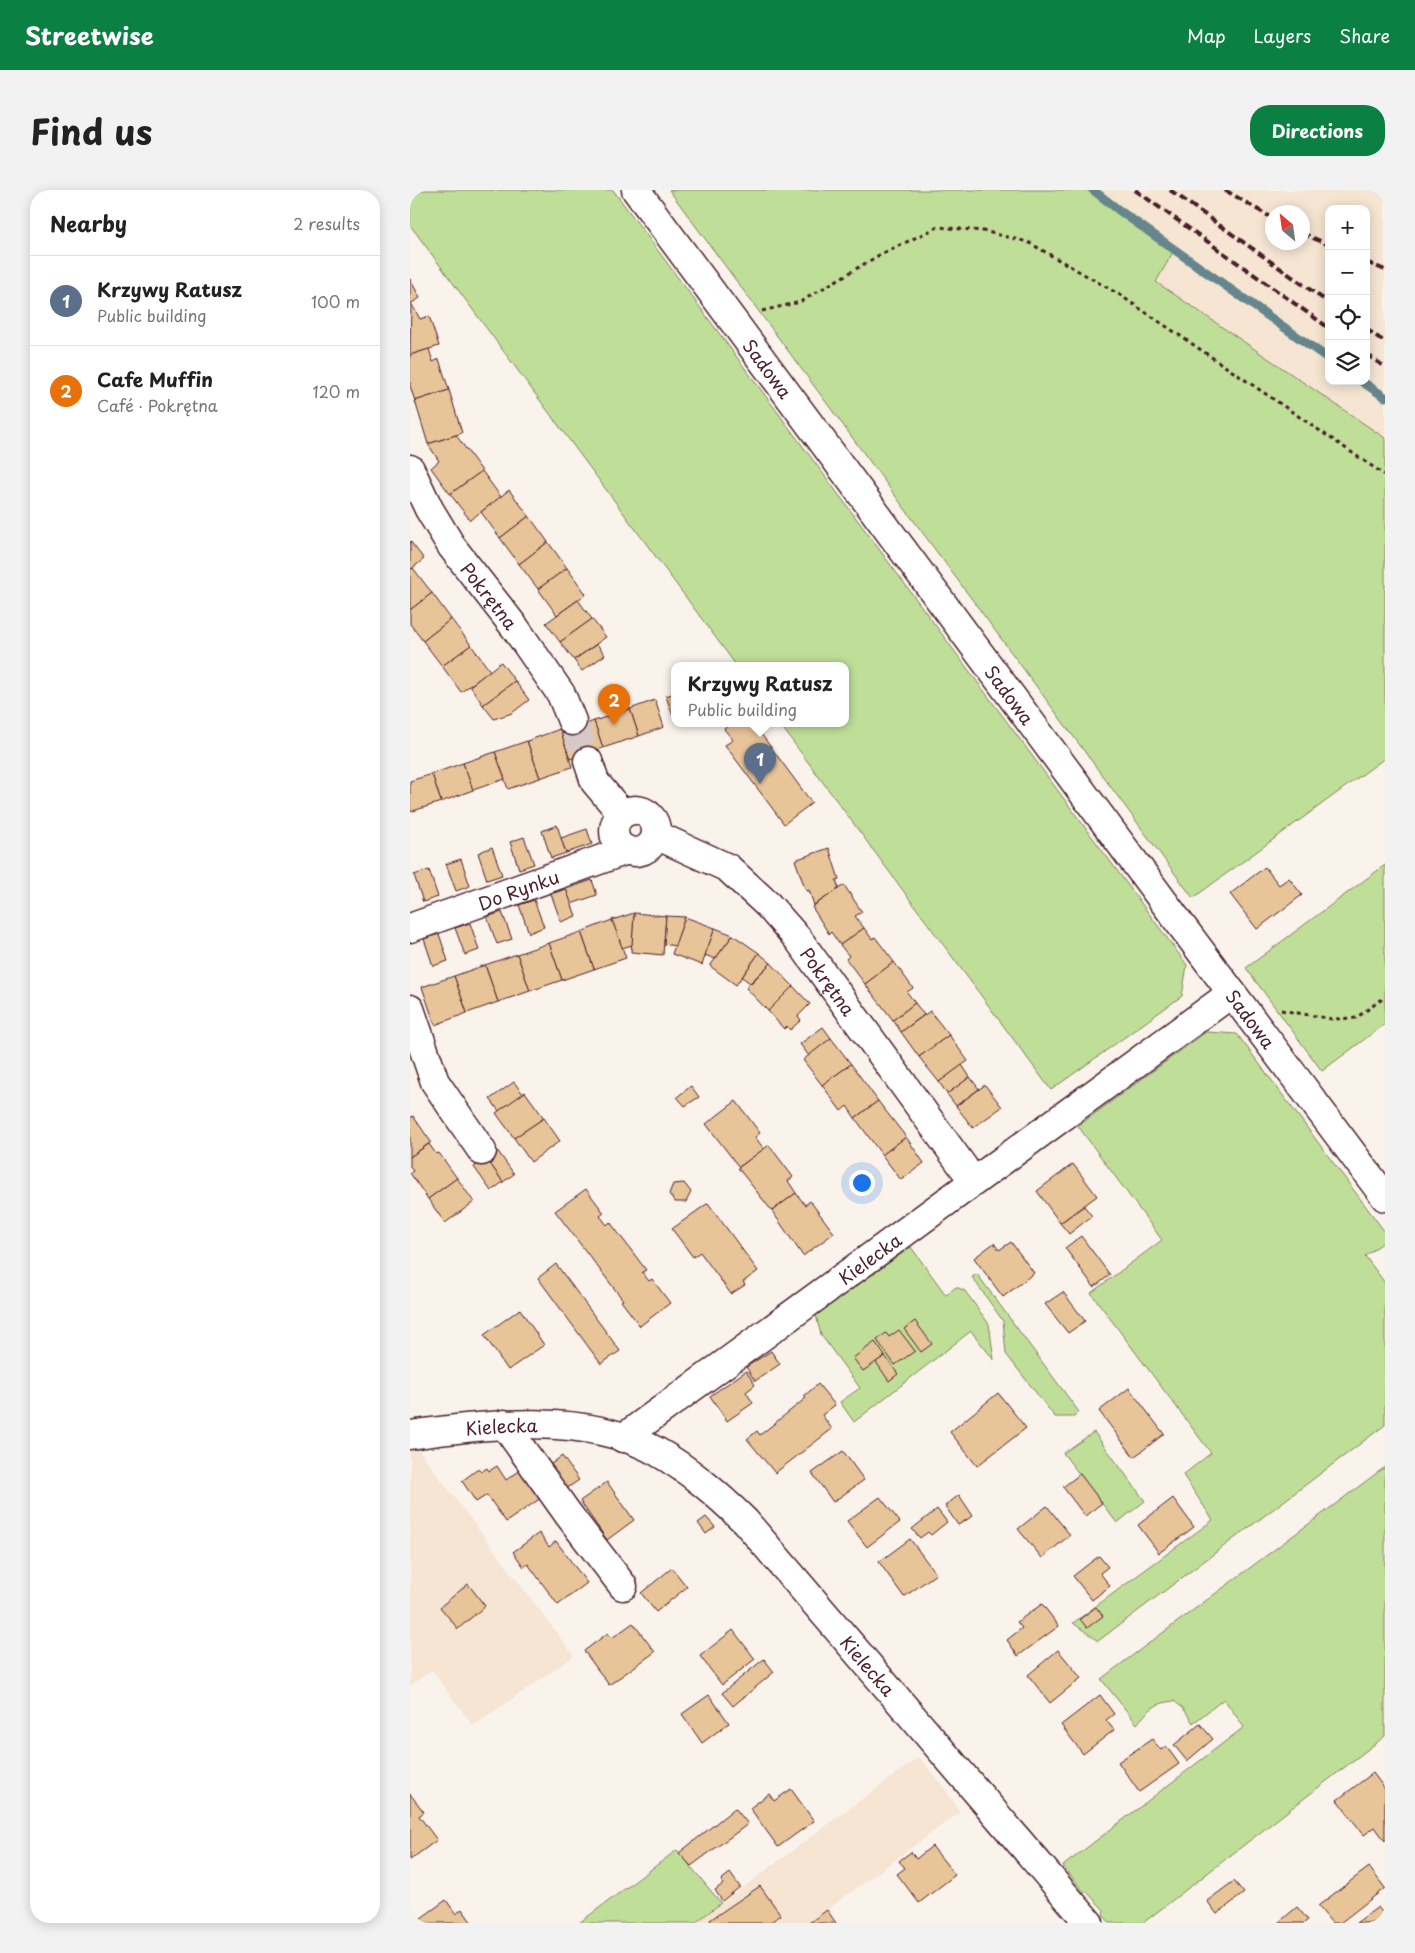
<!DOCTYPE html>
<meta charset="utf-8">
<style>
body{margin:0;font-family:"Playpen Sans",sans-serif;background:#f2f2f2;color:#222}
.controls{position:absolute;right:15px;top:15px;display:grid;overflow:hidden;border-radius:10px;box-shadow:0 2px 12px #0003}
.controls button{width:45px;height:45px;display:grid;place-items:center;padding:0;border:0;border-bottom:1px solid #e0e0e0;background:#fff;color:#222;font:25px sans-serif}
.compass{position:absolute;left:855px;top:15px;width:45px;height:45px;border-radius:50%;background:#fff;box-shadow:0 2px 12px #0003;rotate:331deg}
.you{position:absolute;left:451px;top:992px;width:18px;height:18px;margin:-12px;border:4px solid #fff;border-radius:50%;background:#1a73e8;box-shadow:0 0 0 8px #1a73e833}
.badge{display:grid;place-items:center;width:32px;height:32px;border-radius:50%;background:#0b8043;color:#fff;font-size:16px;font-weight:700}
.pin{position:absolute;translate:-50% -41px;filter:drop-shadow(0 1px 2px #0008)}
.pin::after{content:'';position:absolute;top:26px;width:18px;height:15px;background:inherit;clip-path:polygon(0 0,100% 0,50% 100%)}
.popup{position:absolute;left:261px;top:472px;width:178px;height:65px;box-sizing:border-box;display:grid;place-content:center;border-radius:10px;background:#fff;filter:drop-shadow(0 1px 4px #0005);font-size:16px;white-space:nowrap;color:#767676}
.popup b{font-size:19px;color:#222}
.popup::after{content:'';position:absolute;left:50%;top:100%;margin-left:-10px;border:10px solid transparent;border-top-color:#fff}
.list{margin:0;padding:0;list-style:none}
h2{display:flex;justify-content:space-between;align-items:center;height:65px;margin:0;padding:0 20px;font-size:21px}
h2 small{font-size:16px;font-weight:400;color:#767676}
.list li{display:grid;grid-template-columns:32px 1fr auto;gap:15px;align-items:center;box-sizing:border-box;height:90px;padding:0 20px;border-top:1px solid #e0e0e0}
.list b{display:block;font-size:19px;white-space:nowrap}
.list p{margin:0;font-size:16px;white-space:nowrap;color:#767676}
.list em{font-size:16px;font-style:normal;color:#767676}
.icon{flex:none;width:28px;height:28px;fill:none;stroke:currentColor;stroke-width:2;stroke-linecap:round;stroke-linejoin:round}
.map{position:relative;flex:none;width:975px;height:1733px;overflow:hidden;border-radius:20px}
header{display:flex;align-items:center;gap:30px;box-sizing:border-box;height:70px;padding:0 25px;background:#0b8043;color:#fff}
header strong{font-size:24px}
nav{display:flex;gap:28px;margin-inline-start:auto;font-size:18px}
.intro{display:flex;align-items:center;justify-content:space-between;box-sizing:border-box;height:120px;padding:0 30px}
h1{margin:0;font-size:35px}
.button{padding:12px 22px;border-radius:20px;background:#0b8043;color:#fff;font-size:18px;font-weight:700}
main{display:flex;gap:30px;padding:0 30px}
aside{flex:1;background:#fff;border-radius:20px;box-shadow:0 2px 12px #0003}
.map>svg:first-child{display:block}
</style>
<header>
<strong>Streetwise</strong>
<nav><a>Map</a><a>Layers</a><a>Share</a></nav>
</header>
<div class="intro"><h1>Find us</h1><a class="button">Directions</a></div>
<main>
<aside>
<h2>Nearby<small>2 results</small></h2>
<ul class="list">
<li><span class="badge" style="background:#5c6f8a">1</span><div><b>Krzywy Ratusz</b><p>Public building</p></div><em>100 m</em></li>
<li><span class="badge" style="background:#e8710a">2</span><div><b>Cafe Muffin</b><p>Café · Pokrętna</p></div><em>120 m</em></li>
</ul>
</aside>
<div class="map">
<svg width="975" height="1733" viewBox="0 0 975 1733">
<rect width="100%" height="100%" fill="#faf3eb"/>
<filter id="ink" filterUnits="userSpaceOnUse"><feTurbulence type="fractalNoise" baseFrequency=".02" numOctaves="2"/><feDisplacementMap in="SourceGraphic" scale="10" xChannelSelector="R" yChannelSelector="G"/><feConvolveMatrix kernelMatrix="1 2 1 2 8 2 1 2 1" color-interpolation-filters="sRGB"/></filter>
<g filter="url(#ink)">
<!-- built -->
<g fill="#f5e5d2" fill-rule="evenodd">
<path d="M648 0H975V248L745 91ZM919 19H956V191H919ZM862 22H892V52H862Z"/>
<path d="M8 1259 164 1466 63 1536 22 1480 0 1496V1260Z"/>
<path d="M509 1567 536 1600 550 1622 399 1733H285Z"/>
</g>
<!-- green -->
<g fill="#bfdf98" stroke="#847f62">
<path d="M0 0H203L777 775 772 806 641 900 369 533H435V475H326L0 35Z"/>
<path d="M259 0H677L720 33 763 62 746 92 975 248V568L783 708Z"/>
<path d="M975 675V834L912 881 836 778Z"/>
<path d="M796 842 827 844 975 1042V1051L955 1066 975 1093V1235L688 1451 663 1433 803 1330 773 1285 801 1263 681 1103 752 1050 668 936Z"/>
<path d="M501 1057 536 1105 546 1097 555 1101 579 1134 584 1170 561 1141 444 1232 430 1212 450 1198 411 1145 406 1125Z"/>
<path d="M567 1084 669 1222 664 1227H645L596 1164 593 1131 562 1087Z"/>
<path d="M684 1242 735 1311 707 1333 653 1263Z"/>
<path d="M975 1277V1546L733 1733H700L693 1725 694 1720 677 1702H674L653 1676 834 1537 814 1509 783 1533 773 1518 764 1511C744 1513 739 1520 727 1534L691 1489Z"/>
<path d="M267 1660 311 1713 285 1733H169Z"/>
</g>
<g fill="none" stroke-linecap="round" stroke-linejoin="round">
<!-- stream -->
<g stroke="#66868d" stroke-width="9">
<path d="M683 0 710 21 919 169"/>
<path d="M951 191 975 207"/>
</g>
</g>
<!-- building -->
<g fill="#e8c499" stroke="#4a1f2b">
<path d="M0 89 10 108 0 114Z"/>
<path d="M1 113 10 129 19 126 29 156 0 165Z"/>
<path d="M19 159 23 172 29 169 39 200 5 211 0 196V165Z"/>
<path d="M39 200 52 243 18 254 5 211Z"/>
<path d="M46 245 72 281 40 304 21 278 29 271 18 254Z"/>
<path d="M72 281 91 307 60 330 40 304Z"/>
<path d="M99 300 119 326 90 348 71 322Z"/>
<path d="M119 326 138 352 109 374 90 348Z"/>
<path d="M0 351 14 369 0 380Z"/>
<path d="M138 352 157 378 128 399 109 374Z"/>
<path d="M3 378 22 403 0 420V380Z"/>
<path d="M157 378 176 404 147 425 128 399Z"/>
<path d="M22 403 41 429 13 451 0 434V420Z"/>
<path d="M168 410 182 429 150 452 136 433Z"/>
<path d="M41 429 61 455 32 476 13 451Z"/>
<path d="M182 429 196 447 164 470 150 452Z"/>
<path d="M187 454 195 465 172 481 164 470Z"/>
<path d="M61 455 80 481 51 502 32 476Z"/>
<path d="M91 472 105 491 73 515 60 496Z"/>
<path d="M105 491 119 510 102 523 84 529 73 515Z"/>
<path d="M265 503V532L256 506Z"/>
<path d="M245 510 254 537 229 546 220 519Z"/>
<path d="M220 519 229 546 193 558 184 531Z"/>
<path d="M184 531 193 558 160 569 151 544Z"/>
<path d="M322 533H343L402 613 374 634 315 555 323 550 314 539Z"/>
<path d="M150 539 162 577 130 588 117 551Z"/>
<path d="M117 551 130 588 98 599 85 562Z"/>
<path d="M85 562 95 589 63 600 53 573Z"/>
<path d="M53 573 63 600 31 612 22 584Z"/>
<path d="M22 584 31 612 0 622V591Z"/>
<path d="M147 635 156 663 141 668 132 641Z"/>
<path d="M177 639 182 654 156 663 151 648Z"/>
<path d="M114 647 124 674 109 679 100 652Z"/>
<path d="M82 657 92 685 77 690 68 663Z"/>
<path d="M419 658 429 689 426 690 429 699 404 715 399 700 396 701 385 670Z"/>
<path d="M51 669 60 696 46 701 36 674Z"/>
<path d="M855 677 869 695 879 688 892 705 847 739 820 704Z"/>
<path d="M19 680 28 707 13 712 4 685Z"/>
<path d="M182 690 187 705 161 714 156 699Z"/>
<path d="M434 695 452 722 445 726 454 738 430 755 421 742 419 744 402 717Z"/>
<path d="M156 699 166 726 151 732 141 704Z"/>
<path d="M124 710 134 737 119 743 109 715Z"/>
<path d="M92 722 102 749 87 754 77 727Z"/>
<path d="M224 723 256 726 253 765 221 762Z"/>
<path d="M224 723 222 755 212 758 202 730Z"/>
<path d="M256 726 275 727 265 756 254 754Z"/>
<path d="M275 727 305 738 292 775 262 764Z"/>
<path d="M202 730 216 768 184 779 171 742Z"/>
<path d="M60 733 69 760 55 765 45 738Z"/>
<path d="M305 738 323 745 305 769 295 765Z"/>
<path d="M454 738 462 749 465 747 484 772 455 794 436 769 439 766 430 755Z"/>
<path d="M171 742 184 779 152 790 139 753Z"/>
<path d="M29 744 38 771 23 776 14 749Z"/>
<path d="M323 745 349 763 326 795 300 776Z"/>
<path d="M139 753 152 790 120 801 107 764Z"/>
<path d="M349 763 361 773 340 793 332 787Z"/>
<path d="M107 764 120 801 88 812 75 775Z"/>
<path d="M484 772 503 798 497 802 505 813 483 830 455 794Z"/>
<path d="M361 773 383 796 358 821 336 798Z"/>
<path d="M75 775 88 812 57 823 44 786Z"/>
<path d="M44 786 57 823 25 835 12 797Z"/>
<path d="M383 796 400 814 388 826 391 830 380 840 377 836 374 839 358 821Z"/>
<path d="M505 813 514 825 491 842 483 830Z"/>
<path d="M520 821 539 845 509 867 491 842Z"/>
<path d="M413 837 421 848 399 866 390 854Z"/>
<path d="M539 845 558 871 529 892 509 867Z"/>
<path d="M421 848 441 874 412 895 393 870Z"/>
<path d="M441 874 468 911 445 928 437 916 431 921 412 895Z"/>
<path d="M552 875 560 887 537 904 529 892Z"/>
<path d="M560 887 569 899 546 916 537 904Z"/>
<path d="M104 892 113 904 89 921 80 909Z"/>
<path d="M575 895 592 917 563 938 546 916Z"/>
<path d="M281 896 289 907 275 916 267 907Z"/>
<path d="M115 902 134 928 104 948 86 923Z"/>
<path d="M326 911 350 943 345 947 354 959 329 977 296 934Z"/>
<path d="M468 911 496 947 472 965 445 928Z"/>
<path d="M3 926 21 952 0 967V928Z"/>
<path d="M134 928 150 951 121 972 104 948Z"/>
<path d="M496 947 514 973 491 990 472 965Z"/>
<path d="M19 954 26 964 29 963 47 988 18 1009 0 983 3 981 0 977V967Z"/>
<path d="M359 955 383 987 378 991 386 1003 362 1021 328 978Z"/>
<path d="M87 960 104 984 93 992 76 968Z"/>
<path d="M76 968 93 992 81 1001 64 977Z"/>
<path d="M663 974 687 1006 650 1033 627 1001Z"/>
<path d="M47 988 64 1012 35 1033 18 1009Z"/>
<path d="M274 993 281 1002 276 1012H265L259 1004 263 994Z"/>
<path d="M176 999 194 1023 190 1026 197 1035 200 1032 236 1080 232 1082 239 1091 242 1089 260 1113 230 1136 211 1111 213 1110 145 1021Z"/>
<path d="M386 1003 395 1015 400 1011 424 1043 393 1066 362 1021Z"/>
<path d="M298 1013 348 1081 333 1092 335 1095 321 1104 290 1062 283 1067 262 1039Z"/>
<path d="M674 1016 682 1026 659 1044 650 1033Z"/>
<path d="M671 1046 700 1085 684 1097 655 1058Z"/>
<path d="M601 1052 624 1083 593 1107 564 1068 584 1053 589 1060Z"/>
<path d="M146 1074 210 1161 191 1174 128 1088Z"/>
<path d="M653 1102 675 1131 658 1143 635 1114Z"/>
<path d="M110 1119 134 1155 98 1180 74 1145Z"/>
<path d="M505 1131 522 1154 511 1162 494 1139Z"/>
<path d="M489 1140 505 1161 485 1175 467 1150 476 1143 479 1147Z"/>
<path d="M465 1152 475 1166 453 1181 443 1168Z"/>
<path d="M361 1161 370 1174 345 1191 336 1177Z"/>
<path d="M475 1166 488 1184 479 1191 466 1172Z"/>
<path d="M336 1181 345 1195 336 1202 343 1213 317 1231 300 1206Z"/>
<path d="M408 1194 425 1215 412 1225 422 1239 365 1283 337 1249 347 1241 350 1245 396 1208 394 1206Z"/>
<path d="M719 1198 754 1244 724 1267 689 1221Z"/>
<path d="M588 1203 616 1238 567 1276 540 1242Z"/>
<path d="M433 1261 454 1290 423 1312 402 1283Z"/>
<path d="M152 1266 169 1290 153 1301 137 1277Z"/>
<path d="M87 1276 96 1290 111 1280 131 1308 96 1332 77 1305 66 1312 52 1291 68 1279 71 1282 77 1278 79 1281Z"/>
<path d="M670 1284 692 1313 675 1326 653 1297Z"/>
<path d="M197 1292 224 1330 197 1350 170 1311Z"/>
<path d="M549 1305 563 1326 548 1335 535 1316Z"/>
<path d="M470 1307 490 1332 457 1357 437 1331Z"/>
<path d="M763 1308 784 1337 749 1363 728 1335Z"/>
<path d="M637 1316 660 1345 632 1368 608 1339Z"/>
<path d="M527 1319 537 1332 521 1345 518 1342 510 1348 502 1339Z"/>
<path d="M296 1327 305 1337 296 1344 288 1333Z"/>
<path d="M129 1343 139 1357 146 1351 177 1393 148 1415 118 1374 114 1377 103 1362Z"/>
<path d="M500 1349 526 1384 494 1407 469 1372Z"/>
<path d="M689 1366 698 1377 690 1383 700 1396 682 1410 663 1386Z"/>
<path d="M262 1378 277 1397 246 1422 231 1403Z"/>
<path d="M58 1394 75 1416 48 1439 30 1417Z"/>
<path d="M632 1414 649 1436 608 1466 597 1450 612 1438 607 1432Z"/>
<path d="M686 1417 693 1426 677 1438 670 1429Z"/>
<path d="M223 1433 245 1462 199 1495 174 1461 198 1443 202 1448Z"/>
<path d="M323 1440 345 1469 312 1495 290 1466Z"/>
<path d="M648 1460 671 1488 640 1513 618 1485Z"/>
<path d="M354 1469 364 1482 323 1516 312 1503Z"/>
<path d="M299 1505 319 1533 292 1553 272 1524Z"/>
<path d="M690 1505 704 1524 696 1530 704 1540 673 1564 651 1535Z"/>
<path d="M790 1534 803 1549 777 1571 764 1555Z"/>
<path d="M742 1549 751 1560 756 1556 769 1574 729 1602 708 1572Z"/>
<path d="M963 1583 975 1599V1651L965 1637 954 1645 927 1610Z"/>
<path d="M381 1599 404 1631 368 1657 340 1618 359 1604 364 1611Z"/>
<path d="M0 1604 14 1622 9 1626 27 1650 0 1670Z"/>
<path d="M325 1618 338 1634 281 1676 269 1663Z"/>
<path d="M522 1656 545 1685 509 1713 487 1684 495 1678 489 1671 501 1662 506 1669Z"/>
<path d="M959 1677 975 1698 930 1733H922L908 1716Z"/>
<path d="M320 1683 330 1697 312 1711 305 1700 313 1694 311 1690Z"/>
<path d="M824 1691 834 1703 807 1724 797 1711Z"/>
<path d="M350 1696 371 1725 359 1733H302L300 1730Z"/>
<path d="M36 1710 46 1724 52 1719 62 1733H9L7 1731Z"/>
<path d="M887 1717 898 1730 894 1733H868Z"/>
<path d="M968 1717 975 1726V1733H946Z"/>
<path d="M417 1720 426 1733H399Z"/>
</g>
<g fill="none" stroke-linecap="round" stroke-linejoin="round">
<!-- minor-tunnel -->
<path stroke="#d7c9c5" stroke-width="28" stroke-dasharray="28 14" stroke-linecap="butt" d="M162 531 178 571"/>
<!-- minor casing -->
<g stroke="#4a1f2b" stroke-width="31">
<g id="minor">
<path id="s1" d="M226 0 768 731 975 1007"/>
<path id="s2" d="M0 279 19 319 42 357 106 439 151 504 162 531"/>
<path d="M178 571 185 592 212 624"/>
<circle cx="225" cy="641" r="21"/>
<path id="s3" d="M246 645 318 678 358 715 388 749 554 978"/>
<path id="s4" d="M0 738 217 660"/>
<path d="M0 819 25 892 72 961"/>
<path d="M94 1234 158 1324 213 1396"/>
<path id="s5" d="M0 1245C76 1234 176 1222 246 1261 280 1280 308 1305 335 1331L679 1733"/>
<path id="s6" d="M213 1248 822 803"/>
</g>
</g>
<!-- path -->
<g stroke="#4a1f2b" stroke-width="3" stroke-dasharray="4 4" stroke-linecap="butt">
<path d="M352 121 390 112 471 64 528 37 573 41 618 52 710 105 975 285"/>
<path d="M871 820 922 829 946 828 975 807"/>
</g>
<!-- minor -->
<use href="#minor" stroke="#fff" stroke-width="28"/>
<!-- rail -->
<g stroke="#4a1f2b" stroke-width="4" stroke-dasharray="8 4" stroke-linecap="butt">
<path d="M725 0 919 138"/>
<path d="M760 0 919 113"/>
<path d="M815 0 862 28"/>
<path d="M892 43 919 55"/>
<path d="M956 72 975 80"/>
<path d="M956 139 975 152"/>
<path d="M956 164 975 177"/>
</g>
</g>
</g>
<g text-anchor="middle" dominant-baseline="central" stroke-width="4" stroke-linejoin="round" paint-order="stroke">
<!-- street labels -->
<g font-size="18" fill="#4a1f2b" stroke="#fff">
<text stroke="none"><textPath href="#s1" startOffset="222">Sadowa</textPath></text>
<text stroke="none"><textPath href="#s2" startOffset="150">Pokrętna</textPath></text>
<text stroke="none"><textPath href="#s1" startOffset="628">Sadowa</textPath></text>
<text stroke="none"><textPath href="#s4" startOffset="115">Do Rynku</textPath></text>
<text stroke="none"><textPath href="#s3" startOffset="231">Pokrętna</textPath></text>
<text stroke="none"><textPath href="#s1" startOffset="1032">Sadowa</textPath></text>
<text stroke="none"><textPath href="#s6" startOffset="305">Kielecka</textPath></text>
<text stroke="none"><textPath href="#s5" startOffset="92">Kielecka</textPath></text>
<text stroke="none"><textPath href="#s5" startOffset="554">Kielecka</textPath></text>
</g>
</g>
</svg>
<div class="controls">
<button>+</button>
<button>−</button>
<button><svg class="icon" aria-label="locate" viewBox="0 0 24 24"><circle cx="12" cy="12" r="6"/><path d="M12 2v4M12 18v4M2 12h4M18 12h4"/></svg></button>
<button><svg class="icon" aria-label="layers" viewBox="0 0 24 24"><path d="M12 4l9 5-9 5-9-5zM3 14l9 5 9-5"/></svg></button>
</div>
<svg class="compass" viewBox="-18 -18 36 36"><path d="M0-13l5 13h-10z" fill="#e53935"/><path d="M0 13l5-13h-10z" fill="#767676"/></svg>
<div class="you"></div>
<div class="pin badge" style="left:350px;top:594px;background:#5c6f8a">1</div>
<div class="popup"><b>Krzywy Ratusz</b>Public building</div>
<div class="pin badge" style="left:204px;top:535px;background:#e8710a">2</div>
</div>
</main>
